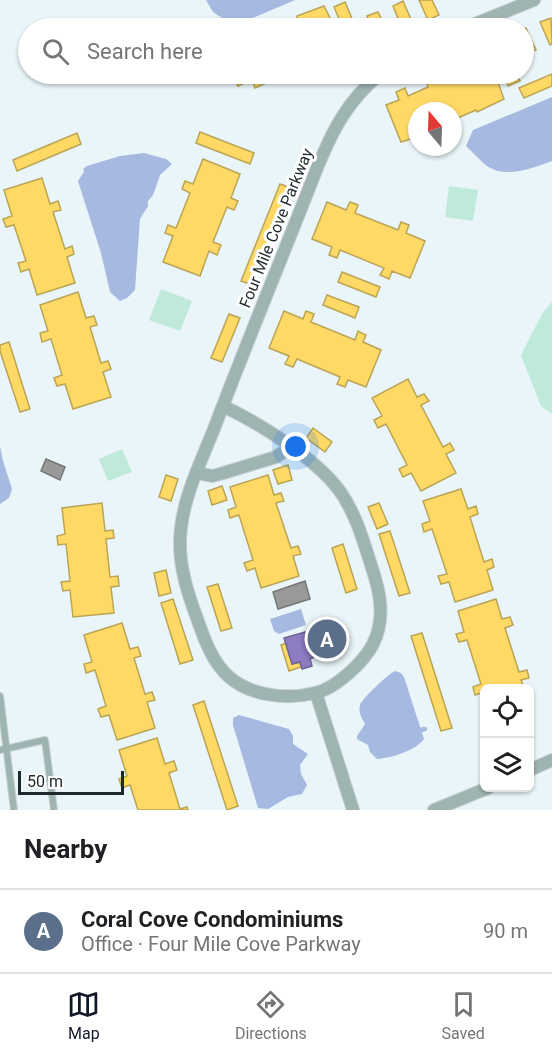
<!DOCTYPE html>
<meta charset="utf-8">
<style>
body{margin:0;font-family:Roboto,sans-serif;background:#f6f6f6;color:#202124}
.controls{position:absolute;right:18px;bottom:18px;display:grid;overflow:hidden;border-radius:9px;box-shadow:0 2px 4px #0004}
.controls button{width:54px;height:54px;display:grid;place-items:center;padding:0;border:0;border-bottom:2px solid #e0e0e0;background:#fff;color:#202124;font:30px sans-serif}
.compass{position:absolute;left:408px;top:102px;width:54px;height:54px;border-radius:50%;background:#fff;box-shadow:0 2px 4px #0004;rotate:341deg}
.scale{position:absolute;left:18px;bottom:15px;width:106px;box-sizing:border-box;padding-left:6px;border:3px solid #1d282a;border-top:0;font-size:16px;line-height:21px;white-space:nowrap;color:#1d282a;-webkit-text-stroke:4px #fff;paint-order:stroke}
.you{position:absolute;left:296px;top:447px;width:21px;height:21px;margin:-15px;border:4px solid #fff;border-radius:50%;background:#1a73e8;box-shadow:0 0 0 9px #1a73e833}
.badge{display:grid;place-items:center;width:39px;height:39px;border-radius:50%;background:#111827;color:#fff;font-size:20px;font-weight:700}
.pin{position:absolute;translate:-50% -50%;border:3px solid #fff;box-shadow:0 2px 6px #0006}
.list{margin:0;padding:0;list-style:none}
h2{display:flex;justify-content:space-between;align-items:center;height:78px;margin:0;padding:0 24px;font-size:26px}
h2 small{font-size:20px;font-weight:400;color:#757577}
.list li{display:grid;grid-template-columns:39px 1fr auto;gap:18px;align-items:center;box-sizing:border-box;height:84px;padding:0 24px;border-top:2px solid #e0e0e0}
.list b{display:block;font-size:22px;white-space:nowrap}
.list p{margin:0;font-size:20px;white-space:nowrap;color:#757577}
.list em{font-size:20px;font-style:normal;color:#757577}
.icon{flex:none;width:33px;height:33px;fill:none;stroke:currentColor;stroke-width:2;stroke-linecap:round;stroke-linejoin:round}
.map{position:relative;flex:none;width:552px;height:810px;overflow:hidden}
.search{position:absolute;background:#fff;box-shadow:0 2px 4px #0004;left:18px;right:18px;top:18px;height:66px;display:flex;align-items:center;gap:15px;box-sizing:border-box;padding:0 21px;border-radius:33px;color:#757577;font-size:22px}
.sheet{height:162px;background:#fff}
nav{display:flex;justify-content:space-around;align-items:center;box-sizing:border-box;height:84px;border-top:2px solid #e0e0e0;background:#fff;font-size:16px;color:#757577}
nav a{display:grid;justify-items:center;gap:3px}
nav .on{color:#111827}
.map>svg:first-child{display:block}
</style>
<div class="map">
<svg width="552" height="810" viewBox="0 0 552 810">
<rect width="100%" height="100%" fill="#e9f5f8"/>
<!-- green -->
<g fill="#bfe9da">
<path d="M449 186 478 190 473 221 445 217Z"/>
<path d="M161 289 192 301 180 331 149 320Z"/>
<path d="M552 302V414L541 406 521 355 542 314Z"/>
<path d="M122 449 132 472 108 481 99 459Z"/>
</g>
<!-- water -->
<g fill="#a6bae1">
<path d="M206 0H295L234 26 213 12Z"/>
<path d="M552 97V161C533 168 506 179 487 166 480 161 473 152 466 146L473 130Z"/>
<path d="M144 153 166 159 172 164 160 175 153 195 148 201V206L140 219 135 290 127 298 120 301 110 292 101 253 78 181 84 172 83 169 87 166 120 156Z"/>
<path d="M0 446 3 461 12 489 9 498 0 504Z"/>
<path d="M301 609 306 625 279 634 274 631 270 619Z"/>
<path d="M395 671 401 673 404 677 424 739C415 751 391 758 377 759L370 752 368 745 357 739V736L365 724C362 718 358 713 360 705 361 700 389 673 395 671Z"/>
<path d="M239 715 289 729 293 736V744L308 754 300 765 301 774 307 785 302 794 288 797 268 809 258 808 233 725V718Z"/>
</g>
<!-- homes -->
<g fill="#ffd966" stroke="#bba454" stroke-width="1.5">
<path d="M419 0H432L439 15 428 20Z"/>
<path d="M403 1 413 24 402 28 393 6Z"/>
<path d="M345 2 356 28H343L334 7Z"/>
<path d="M324 6 335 28H272L297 18V16Z"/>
<path d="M378 12 386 28H372L367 16Z"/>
<path d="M551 18 552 44 550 45 540 22Z"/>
<path d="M526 28 536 50 525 55 524 29Z"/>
<path d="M231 74H269L261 77 264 84 255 88 252 80 238 86Z"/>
<path d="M433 74H441L444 81 462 74H495L504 99 477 112 476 110 453 120V111H417V137L401 142 386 105 399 100 396 92 405 88 408 96 428 87 425 78Z"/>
<path d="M503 74H516L520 81 508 86Z"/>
<path d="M552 74V86L524 98 519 88Z"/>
<path d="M200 132 254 153 250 164 196 143Z"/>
<path d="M77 133 81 144 17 171 13 160Z"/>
<path d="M203 159 240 174 231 198 238 201 234 210 227 207 213 242 221 245 217 255 209 251 200 276 163 262 173 236 165 233 168 225 176 228 190 193 182 189 185 181 193 184Z"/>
<path d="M42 178 50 204 58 201 61 210 53 212 65 249 72 246 74 254 67 257 75 283 37 295 29 269 21 272 18 263 26 261 14 225 6 227 3 219 12 216 4 190Z"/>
<path d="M280 184 291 188 253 285 241 281Z"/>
<path d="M327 202 346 210 350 202 358 205 355 213 398 230 401 222 409 225 406 233 425 241 410 278 392 271 389 279 380 275 384 268 340 250 337 258 329 255 332 247 312 239Z"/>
<path d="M342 272 380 287 376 297 338 282Z"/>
<path d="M78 292 86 318 94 316 97 325 90 327 101 363 108 361 111 369 103 372 111 397 73 409 65 384 57 386 54 378 62 375 51 339 42 342 40 333 48 331 40 305Z"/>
<path d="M327 295 359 307 355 318 323 305Z"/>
<path d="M284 311 303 319 306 311 314 314 311 322 355 340 358 331 366 335 363 342 381 350 366 387 348 380 345 387 337 384 340 377 297 359 293 367 285 364 289 356 269 348Z"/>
<path d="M229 314 240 318 222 362 211 358Z"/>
<path d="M9 342 30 409 20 412 0 351V345Z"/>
<path d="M408 379 417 397 424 394 429 401 421 405 443 447 450 443 454 450 446 454 456 473 421 491 411 473 403 477 399 469 407 465 386 424 378 428 374 420 382 416 372 398Z"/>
<path d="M313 428 332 442 325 452 306 438Z"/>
<path d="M288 465 292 480 278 484 273 470Z"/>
<path d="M166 475 178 479 171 501 159 497Z"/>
<path d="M268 475 274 495 281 493 284 501 276 503 291 548 298 546 301 554 293 556 299 576 261 588 255 568 247 571 244 563 253 560 239 515 230 518 228 510 236 507 230 487Z"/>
<path d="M222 486 227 500 212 505 208 491Z"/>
<path d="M461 489 468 509 476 506 478 514 470 517 484 562 492 559 494 567 487 570 493 590 455 602 449 582 441 584 438 576 447 574 432 529 424 532 422 524 430 521 423 501Z"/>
<path d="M102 503 105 531 113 530 114 538 106 539 110 577 118 576 119 586 111 587 114 613 73 617 70 590 63 591 61 582 70 581 66 544 58 545 57 536 65 534 62 508Z"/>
<path d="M379 503 388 524 377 529 368 507Z"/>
<path d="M390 531 410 593 399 596 379 534Z"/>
<path d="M343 544 357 589 346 593 332 548Z"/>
<path d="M166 570 171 593 159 596 154 573Z"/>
<path d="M218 584 232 628 221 631 207 587Z"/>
<path d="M173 599 193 660 180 664 161 603Z"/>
<path d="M496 599 502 619 510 617 513 625 505 628 519 672 527 670 529 678 521 680 524 688H484V695V692L475 695 473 687 481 684 467 640 459 642 456 634 464 632 458 611Z"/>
<path d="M122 623 130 649 138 647 141 656 134 658 145 694 152 692 155 700 147 702 155 728 117 740 109 715 101 717 98 709 106 706 95 670 86 673 84 664 92 662 84 635Z"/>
<path d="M422 633 452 728 441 731 411 636Z"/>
<path d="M286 643 292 664 300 662 301 667 289 671 281 645Z"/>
<path d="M204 701 238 806 227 810 193 705Z"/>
<path d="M157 738 165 764 174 761 177 770 169 773 180 809 187 807 188 810H138L130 785 122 788 119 779 127 776 119 750Z"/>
</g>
<!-- offices -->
<path fill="#8e7cc3" stroke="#6c6395" stroke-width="1.5" d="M323 627 324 630 334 627 340 646 310 659 312 666 302 669 300 662 292 664 284 638Z"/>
<!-- industry -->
<g fill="#999" stroke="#747778" stroke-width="1.5">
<path d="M46 459 65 467 60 480 41 471Z"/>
<path d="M305 581 310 599 278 609 273 592Z"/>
</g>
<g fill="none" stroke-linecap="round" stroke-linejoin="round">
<!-- stream -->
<path stroke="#a6bae1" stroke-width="4.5" d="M421 730 425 729"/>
<!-- lane casing -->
<g stroke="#c6cfd1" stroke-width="8">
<g id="lane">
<path d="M0 696 14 810"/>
<path d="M0 750 45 740 54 810"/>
</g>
</g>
<!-- street casing -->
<g stroke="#c6cfd1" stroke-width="14">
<g id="street">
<path d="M465 28 534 0"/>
<path d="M223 406C259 423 315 458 339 490 355 512 363 539 371 565 380 591 386 618 373 644 364 662 335 689 315 693 287 700 250 696 228 676 215 664 208 649 202 632 190 600 176 564 181 528 185 491 204 456 217 421 249 337 284 253 317 168 333 130 347 101 380 74"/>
<path d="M197 473 212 476 220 474 276 457 290 447"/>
<path d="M316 693 353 810"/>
<path d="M530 770 552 760"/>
<path d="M434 810 488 788"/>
</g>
</g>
<!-- lane -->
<use href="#lane" stroke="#9eb4b2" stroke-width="6"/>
<!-- street -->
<use href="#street" stroke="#9eb4b2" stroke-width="12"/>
</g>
<g text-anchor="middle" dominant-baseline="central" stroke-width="6" stroke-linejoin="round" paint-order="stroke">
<!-- street labels -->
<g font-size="16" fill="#1d282a" stroke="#fff">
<text transform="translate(276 228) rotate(-68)">Four Mile Cove Parkway</text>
</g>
</g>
</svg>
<div class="controls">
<button><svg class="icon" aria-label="locate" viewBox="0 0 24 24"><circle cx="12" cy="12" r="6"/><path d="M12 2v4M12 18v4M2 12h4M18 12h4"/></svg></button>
<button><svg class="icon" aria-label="layers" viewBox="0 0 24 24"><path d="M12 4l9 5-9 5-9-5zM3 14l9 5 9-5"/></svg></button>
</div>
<svg class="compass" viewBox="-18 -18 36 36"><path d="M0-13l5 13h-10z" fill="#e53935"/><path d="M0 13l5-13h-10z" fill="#757577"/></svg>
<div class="scale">50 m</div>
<div class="you"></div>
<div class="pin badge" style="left:327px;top:639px;background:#5c6f8a">A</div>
<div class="search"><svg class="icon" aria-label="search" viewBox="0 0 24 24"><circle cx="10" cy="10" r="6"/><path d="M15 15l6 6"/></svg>Search here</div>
</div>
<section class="sheet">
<h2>Nearby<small></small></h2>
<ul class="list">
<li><span class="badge" style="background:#5c6f8a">A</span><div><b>Coral Cove Condominiums</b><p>Office · Four Mile Cove Parkway</p></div><em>90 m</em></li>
</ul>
</section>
<nav>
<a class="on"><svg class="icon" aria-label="map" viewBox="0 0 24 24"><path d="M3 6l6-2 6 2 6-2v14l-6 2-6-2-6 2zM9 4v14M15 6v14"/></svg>Map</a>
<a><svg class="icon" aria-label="directions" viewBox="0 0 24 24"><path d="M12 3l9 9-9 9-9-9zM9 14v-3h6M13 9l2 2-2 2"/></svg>Directions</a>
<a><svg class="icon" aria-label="saved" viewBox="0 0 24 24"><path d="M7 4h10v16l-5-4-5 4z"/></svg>Saved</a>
</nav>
